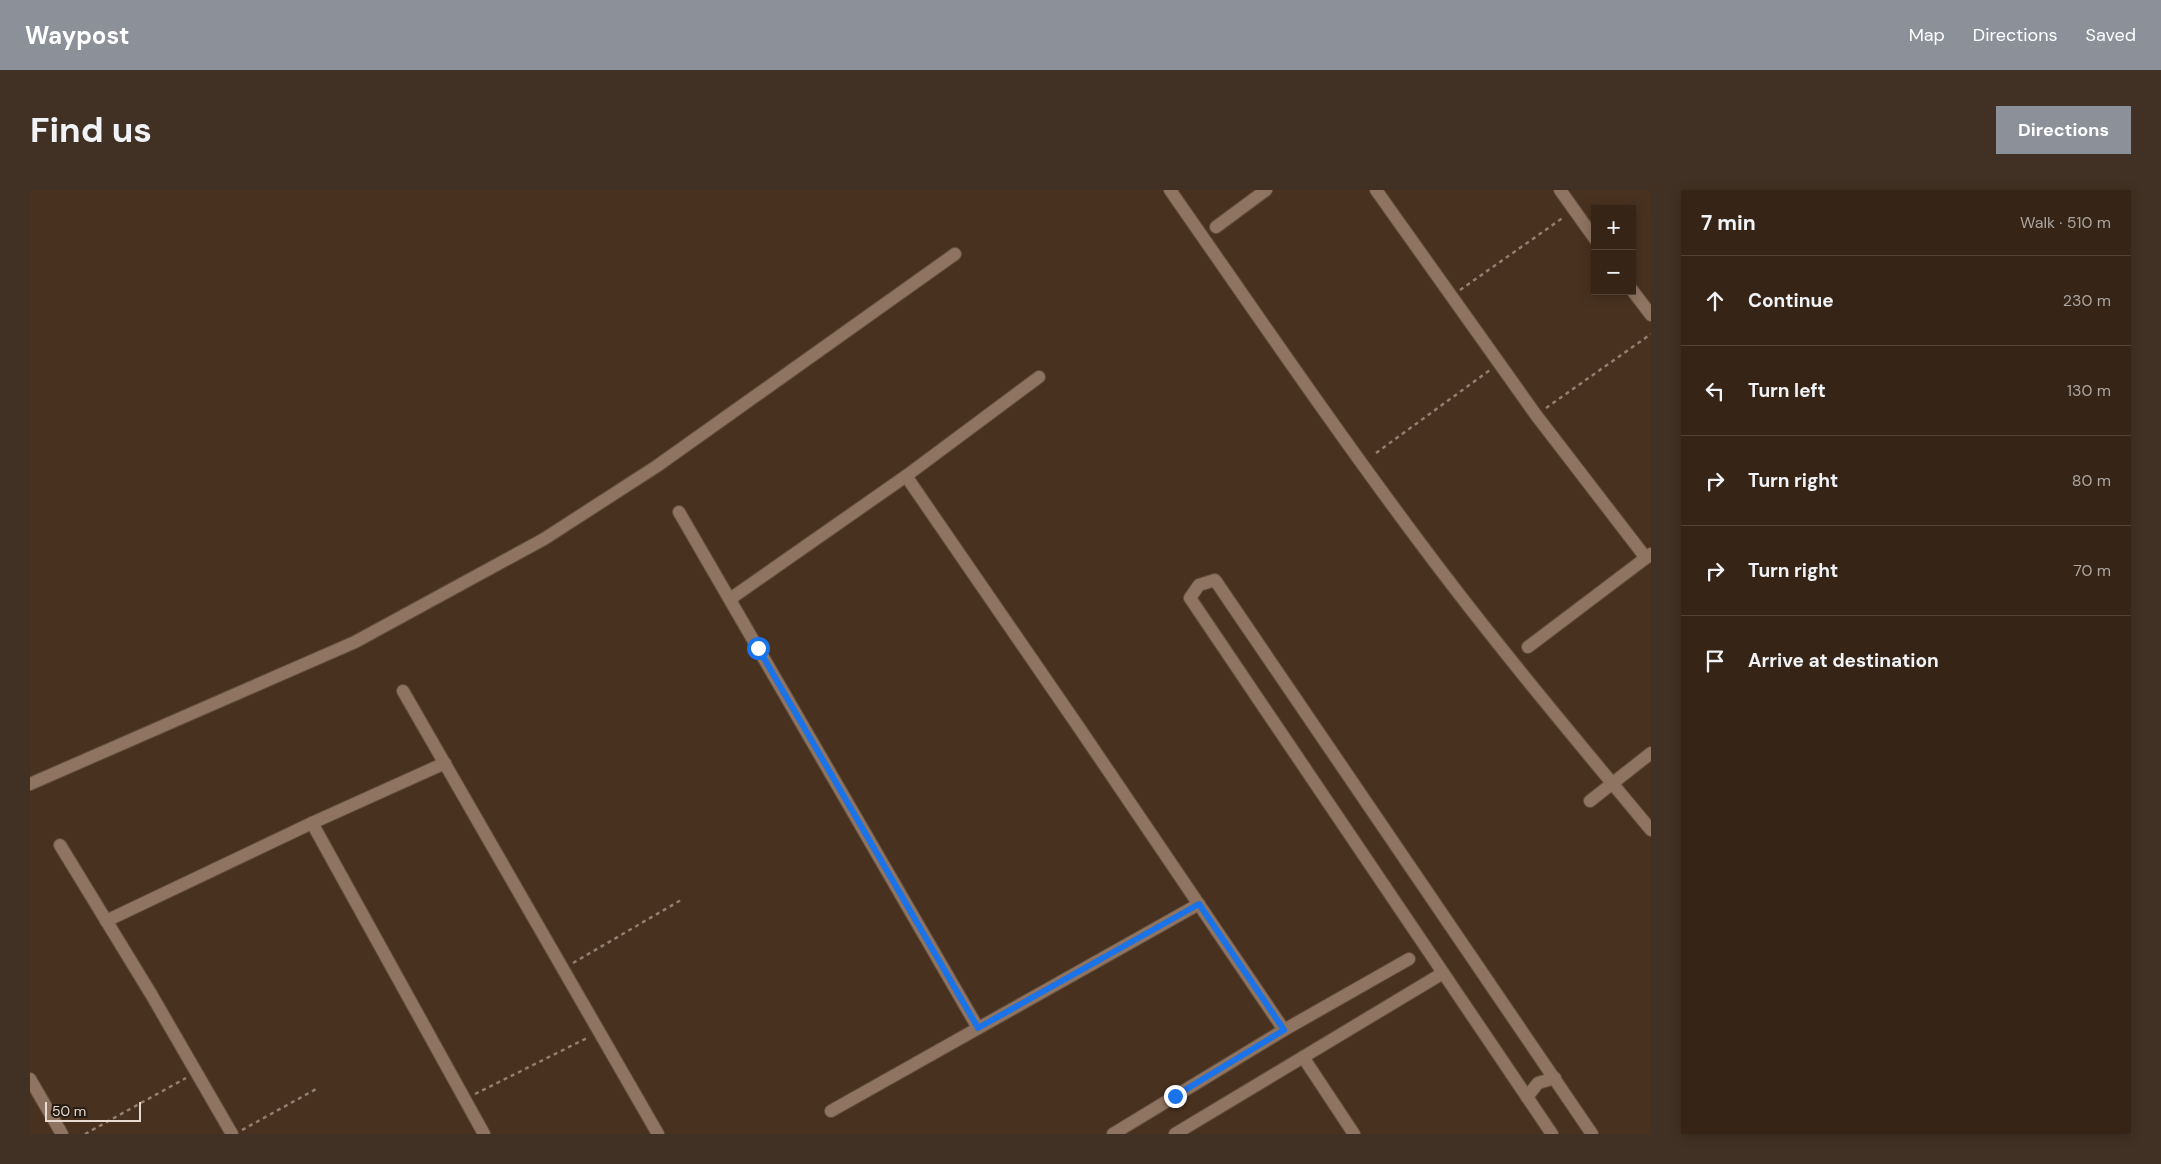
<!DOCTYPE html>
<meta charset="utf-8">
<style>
body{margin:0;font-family:"DM Sans",sans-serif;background:#413124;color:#f1f3f6}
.controls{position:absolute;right:15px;top:15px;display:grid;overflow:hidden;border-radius:0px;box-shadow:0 2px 12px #0003}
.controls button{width:45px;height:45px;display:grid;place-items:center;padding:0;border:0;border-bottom:1px solid #504236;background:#362517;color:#f1f3f6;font:25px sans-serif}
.scale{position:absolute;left:15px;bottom:12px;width:96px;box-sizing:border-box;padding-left:5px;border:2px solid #eadbd0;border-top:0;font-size:14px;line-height:18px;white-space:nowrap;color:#eadbd0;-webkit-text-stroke:4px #261c14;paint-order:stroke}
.stop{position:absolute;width:15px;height:15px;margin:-11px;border:4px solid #1a73e8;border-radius:50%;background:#fff}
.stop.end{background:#1a73e8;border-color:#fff;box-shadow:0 1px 5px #0008}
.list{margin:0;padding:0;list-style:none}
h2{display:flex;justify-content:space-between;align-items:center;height:65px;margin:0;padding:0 20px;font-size:21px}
h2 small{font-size:16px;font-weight:400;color:#aaa5a1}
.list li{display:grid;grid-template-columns:32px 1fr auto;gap:15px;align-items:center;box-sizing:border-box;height:90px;padding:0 20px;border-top:1px solid #504236}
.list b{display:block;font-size:19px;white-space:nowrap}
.list em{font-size:16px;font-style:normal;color:#aaa5a1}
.icon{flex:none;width:28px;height:28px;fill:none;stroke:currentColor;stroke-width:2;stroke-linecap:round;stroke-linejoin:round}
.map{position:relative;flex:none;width:1621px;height:944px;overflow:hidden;border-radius:0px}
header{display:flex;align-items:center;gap:30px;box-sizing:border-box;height:70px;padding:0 25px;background:#8c9099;color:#fff}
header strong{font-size:24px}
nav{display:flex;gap:28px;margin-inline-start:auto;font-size:18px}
.intro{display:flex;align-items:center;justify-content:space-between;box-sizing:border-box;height:120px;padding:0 30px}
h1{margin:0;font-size:35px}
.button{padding:12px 22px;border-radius:0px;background:#8c9099;color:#fff;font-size:18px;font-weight:700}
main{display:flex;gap:30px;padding:0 30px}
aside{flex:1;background:#362517;border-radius:0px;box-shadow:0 2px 12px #0003}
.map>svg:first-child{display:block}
</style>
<header>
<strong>Waypost</strong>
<nav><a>Map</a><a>Directions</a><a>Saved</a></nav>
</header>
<div class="intro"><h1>Find us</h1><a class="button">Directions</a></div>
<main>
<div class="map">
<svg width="1621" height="944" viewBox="0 0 1621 944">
<rect width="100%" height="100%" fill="#48311f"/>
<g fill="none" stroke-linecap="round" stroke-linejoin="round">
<!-- minor casing -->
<g stroke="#634f3f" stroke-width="14">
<g id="minor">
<path d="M1346 0 1506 225 1616 368"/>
<path d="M1530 0 1565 49"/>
<path d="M1186 37 1236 0"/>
<path d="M1602 100 1621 125"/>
<path d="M876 286 1050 539 1254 840"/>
<path d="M649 322 948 838"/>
<path d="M700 409 876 286 1009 187"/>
<path d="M1498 457 1621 364"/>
<path d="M373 501 628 944"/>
<path d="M0 594 325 452 514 349 627 276 925 64"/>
<path d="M1560 611 1621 563"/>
<path d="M282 633 454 944"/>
<path d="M30 655 121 804 202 944"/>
<path d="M76 731 282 633 415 573"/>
<path d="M1273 867 1324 944"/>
<path d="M0 889 32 944"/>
<path d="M801 921 1169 714"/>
<path d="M1083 944 1254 840 1379 769"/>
<path d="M1145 944 1413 783"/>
</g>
</g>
<!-- tertiary casing -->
<g stroke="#634f3f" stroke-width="14">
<g id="tertiary">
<path d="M1140 0C1223 119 1304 238 1391 354 1464 452 1543 546 1621 640"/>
<path d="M1497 907 1508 893 1525 888"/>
<path d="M1522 944 1160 408 1169 395 1185 390 1562 944"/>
</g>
</g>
<!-- path -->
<g stroke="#937f71" stroke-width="2.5" stroke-dasharray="4 4" stroke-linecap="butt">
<path d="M1430 100 1534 27"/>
<path d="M1516 218 1621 144"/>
<path d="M1346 263 1460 180"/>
<path d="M543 773 651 710"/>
<path d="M445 904 559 847"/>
<path d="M212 940 288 898"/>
<path d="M55 944 156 888"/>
</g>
<!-- minor -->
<use href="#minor" stroke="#8f7461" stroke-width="12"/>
<!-- tertiary -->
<use href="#tertiary" stroke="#8f7461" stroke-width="12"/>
</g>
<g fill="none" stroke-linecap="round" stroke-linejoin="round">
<!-- route -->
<path stroke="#1a73e8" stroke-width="6" d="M728 458 948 838 1169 714 1254 840 1145 906"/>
</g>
</svg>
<div class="controls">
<button>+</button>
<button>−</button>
</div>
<div class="scale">50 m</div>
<div class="stop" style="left:728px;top:458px"></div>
<div class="stop end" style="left:1145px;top:906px"></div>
</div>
<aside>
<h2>7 min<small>Walk · 510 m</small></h2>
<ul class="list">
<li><svg class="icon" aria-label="ahead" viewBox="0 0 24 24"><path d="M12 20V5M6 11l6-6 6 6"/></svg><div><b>Continue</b></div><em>230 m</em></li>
<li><svg class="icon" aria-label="left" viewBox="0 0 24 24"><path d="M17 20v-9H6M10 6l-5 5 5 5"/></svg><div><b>Turn left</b></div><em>130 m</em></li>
<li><svg class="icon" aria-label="right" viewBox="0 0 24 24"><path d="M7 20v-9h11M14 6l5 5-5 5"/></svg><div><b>Turn right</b></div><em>80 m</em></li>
<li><svg class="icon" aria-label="right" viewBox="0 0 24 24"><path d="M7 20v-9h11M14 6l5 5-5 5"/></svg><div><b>Turn right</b></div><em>70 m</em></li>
<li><svg class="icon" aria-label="arrive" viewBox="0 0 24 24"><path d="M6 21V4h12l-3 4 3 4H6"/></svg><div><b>Arrive at destination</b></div></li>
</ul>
</aside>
</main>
